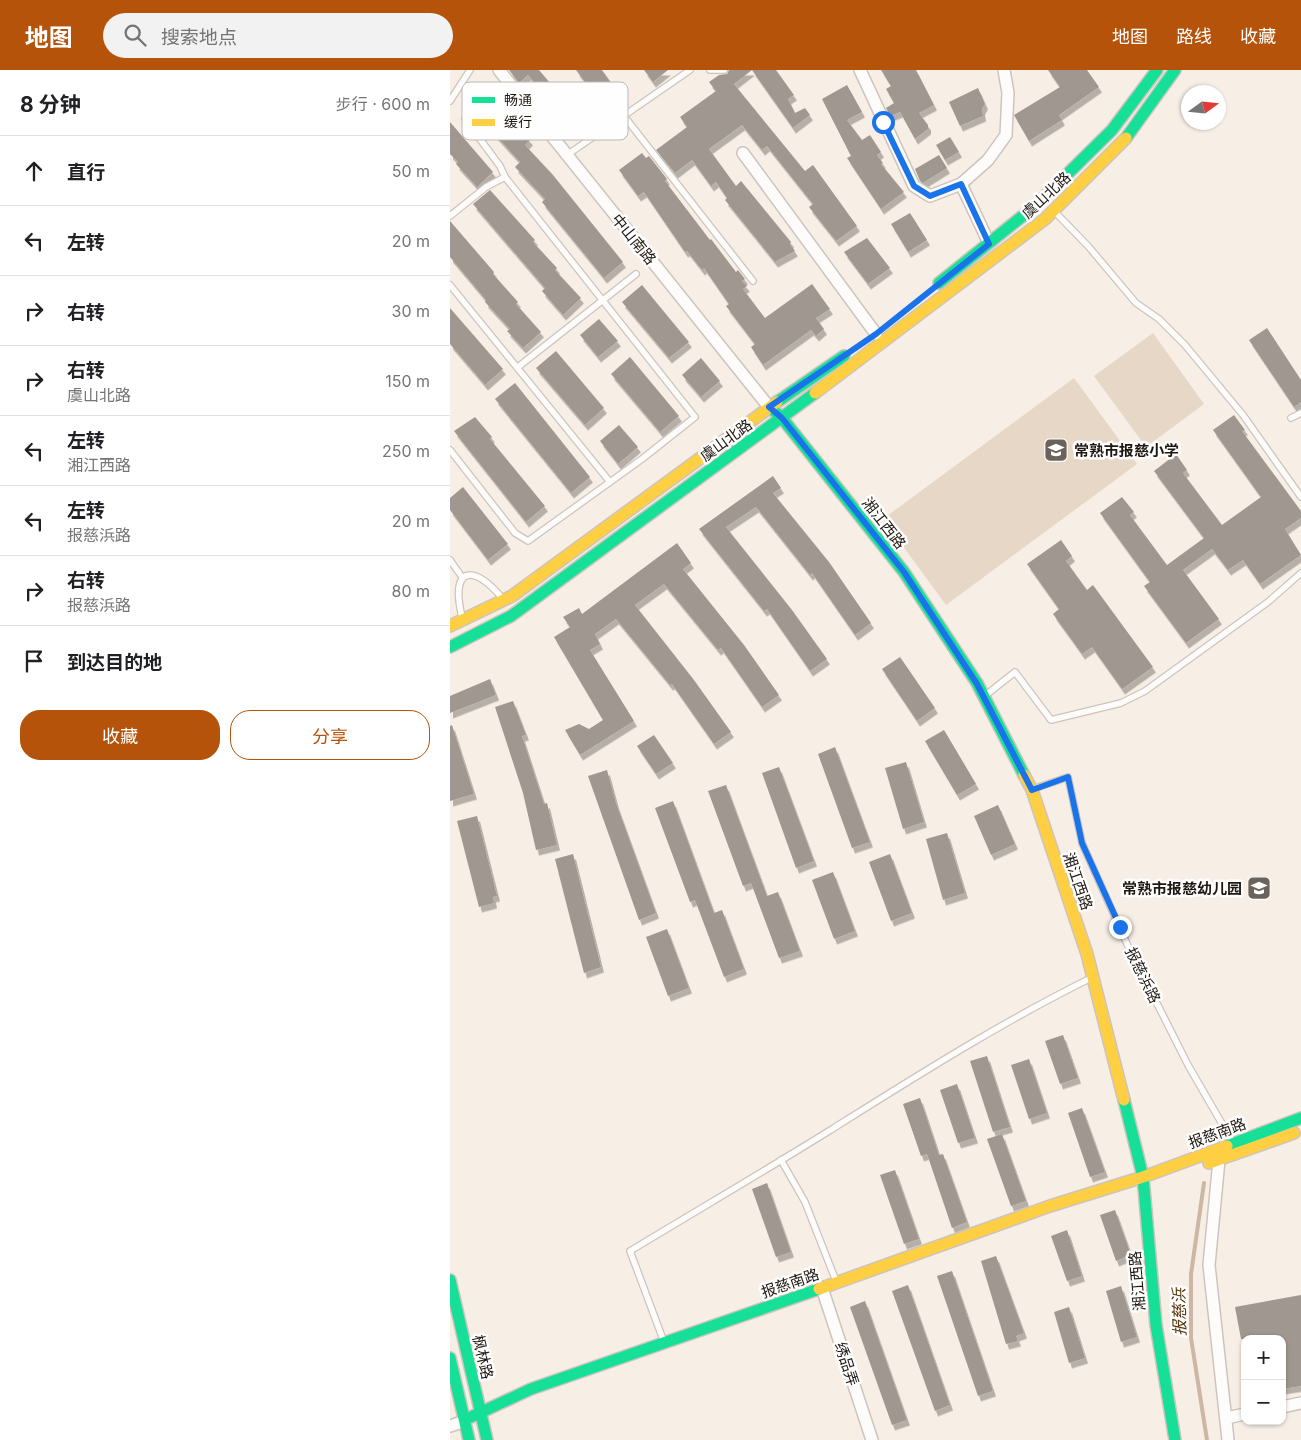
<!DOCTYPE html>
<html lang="zh">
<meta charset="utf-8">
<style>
body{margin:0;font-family:Inter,"Noto Sans SC",sans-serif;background:#f2f2f2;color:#202124}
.controls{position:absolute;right:15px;bottom:15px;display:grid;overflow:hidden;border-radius:10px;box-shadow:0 1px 4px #0004}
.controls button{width:45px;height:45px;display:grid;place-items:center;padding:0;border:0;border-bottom:1px solid #e0e0e0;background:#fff;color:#202124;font:25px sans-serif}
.compass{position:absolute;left:731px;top:15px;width:45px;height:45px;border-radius:50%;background:#fff;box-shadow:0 1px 4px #0004;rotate:75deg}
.stop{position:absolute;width:15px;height:15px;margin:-11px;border:4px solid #1a73e8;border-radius:50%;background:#fff}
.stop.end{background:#1a73e8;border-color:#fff;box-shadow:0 1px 5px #0008}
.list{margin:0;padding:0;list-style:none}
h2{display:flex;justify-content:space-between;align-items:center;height:65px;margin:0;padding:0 20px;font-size:21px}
h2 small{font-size:16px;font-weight:400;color:#757577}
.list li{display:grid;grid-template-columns:32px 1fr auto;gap:15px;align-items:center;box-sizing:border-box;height:70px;padding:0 20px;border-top:1px solid #e0e0e0}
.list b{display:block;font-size:19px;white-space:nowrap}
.list p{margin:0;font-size:16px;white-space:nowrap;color:#757577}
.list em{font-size:16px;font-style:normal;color:#757577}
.actions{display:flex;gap:10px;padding:15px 20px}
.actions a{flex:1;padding:11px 0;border:1px solid #b45309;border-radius:20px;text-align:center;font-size:18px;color:#b45309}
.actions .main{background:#b45309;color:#fff}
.icon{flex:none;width:28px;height:28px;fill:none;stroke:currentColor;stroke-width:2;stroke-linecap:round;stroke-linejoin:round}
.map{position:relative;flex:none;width:851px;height:1370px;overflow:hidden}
header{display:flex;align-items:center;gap:30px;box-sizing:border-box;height:70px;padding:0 25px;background:#b45309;color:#fff}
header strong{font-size:24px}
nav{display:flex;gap:28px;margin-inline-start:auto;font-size:18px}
.search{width:350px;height:45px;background:#f2f2f2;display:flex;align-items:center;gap:12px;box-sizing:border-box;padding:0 18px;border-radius:28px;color:#757577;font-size:19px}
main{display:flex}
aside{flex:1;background:#fff}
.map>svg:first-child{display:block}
</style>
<header>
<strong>地图</strong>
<div class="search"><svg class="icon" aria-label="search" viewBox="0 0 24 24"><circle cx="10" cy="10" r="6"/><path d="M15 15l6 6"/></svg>搜索地点</div>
<nav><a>地图</a><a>路线</a><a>收藏</a></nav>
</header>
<main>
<aside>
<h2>8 分钟<small>步行 · 600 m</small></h2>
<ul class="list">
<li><svg class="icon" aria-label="ahead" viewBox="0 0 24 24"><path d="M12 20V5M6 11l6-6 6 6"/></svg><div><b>直行</b></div><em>50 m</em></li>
<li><svg class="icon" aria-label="left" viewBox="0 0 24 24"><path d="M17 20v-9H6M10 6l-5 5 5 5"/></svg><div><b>左转</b></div><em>20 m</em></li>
<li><svg class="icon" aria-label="right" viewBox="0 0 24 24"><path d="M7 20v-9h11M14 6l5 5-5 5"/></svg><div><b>右转</b></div><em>30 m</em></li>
<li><svg class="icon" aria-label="right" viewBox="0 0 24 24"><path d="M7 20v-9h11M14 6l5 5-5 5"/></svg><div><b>右转</b><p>虞山北路</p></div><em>150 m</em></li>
<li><svg class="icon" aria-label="left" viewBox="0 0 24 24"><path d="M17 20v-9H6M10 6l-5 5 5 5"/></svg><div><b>左转</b><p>湘江西路</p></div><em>250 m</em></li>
<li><svg class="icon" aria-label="left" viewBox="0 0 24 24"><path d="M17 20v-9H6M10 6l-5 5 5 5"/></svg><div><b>左转</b><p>报慈浜路</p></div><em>20 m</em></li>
<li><svg class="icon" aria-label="right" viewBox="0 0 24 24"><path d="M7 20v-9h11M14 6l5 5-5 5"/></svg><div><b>右转</b><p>报慈浜路</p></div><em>80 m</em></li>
<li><svg class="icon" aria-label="arrive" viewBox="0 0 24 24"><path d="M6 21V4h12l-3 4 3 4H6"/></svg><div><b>到达目的地</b></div></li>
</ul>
<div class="actions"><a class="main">收藏</a><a>分享</a></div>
</aside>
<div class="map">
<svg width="851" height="1370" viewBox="0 0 851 1370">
<defs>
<filter id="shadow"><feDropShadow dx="3" dy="5.5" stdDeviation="0" flood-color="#0004"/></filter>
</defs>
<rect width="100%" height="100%" fill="#f7eee5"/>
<!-- green -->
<g fill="#e7d7c7">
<path d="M703 263 754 334 696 377 644 306Z"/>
<path d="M624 308 687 394 496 535 433 449Z"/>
</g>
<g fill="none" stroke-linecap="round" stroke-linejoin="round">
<!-- stream -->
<path stroke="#cbb7a3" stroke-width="4" d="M754 1113 741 1204V1268L757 1370"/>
</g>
<!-- building -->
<g fill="#a09890" filter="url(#shadow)">
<path d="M59 0H89L112 27 118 22 125 32 141 20 126 0H152L175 32 162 41 161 40 133 63 116 40 102 49 95 39 102 34 78 5 69 13Z"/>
<path d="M194 0H218L203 12Z"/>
<path d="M279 0H302L284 14 355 101 363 95 407 156 386 171 359 137 363 134 317 76 312 80 292 55 259 79 286 116 291 111 341 172 340 174 345 181 325 192 275 130 277 128 266 112 261 116 242 90 225 103 206 80 237 57 230 47 266 21 259 12 269 5 277 4Z"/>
<path d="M302 0H326L344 25 338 29 345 43 355 38 360 45 343 58Z"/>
<path d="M431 0H466L484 35 469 43 478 55V59L465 69 450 42 440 46 436 38 444 33 436 19 441 16Z"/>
<path d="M598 0H637L649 17 609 45 612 50 579 71 564 45 610 17Z"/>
<path d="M397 15 412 42 397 50 412 70 420 65 431 82 427 85 433 93 431 94 454 122 431 139 397 88 401 86 372 29Z"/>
<path d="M528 18 535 34 532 39 533 46 510 56 499 32Z"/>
<path d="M38 23 80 70 75 75 103 105 173 192 154 208 92 132 95 129 65 97 70 92 18 35 30 24 33 28Z"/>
<path d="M0 52 43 102 27 117 6 94 8 92 0 84Z"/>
<path d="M500 67 509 82 495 90 486 75Z"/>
<path d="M192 83 196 88 199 86 217 109 215 111 260 170 261 169 286 202 288 200 295 209 292 211 297 216 293 219 315 248 362 214 380 239 366 248 374 259 366 266 361 260 313 295 301 277 305 274 276 236 279 234 254 198 252 200 237 181 235 182 194 122 188 126 169 100Z"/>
<path d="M489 85 497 98 473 113 470 111 465 99Z"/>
<path d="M40 120 85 170 83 172 107 198 105 200 131 228 113 245 92 221 95 218 23 134Z"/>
<path d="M460 143 477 170 458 182 441 154Z"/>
<path d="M0 151 44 202 43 204 68 232 66 234 91 262 73 278 57 261 60 259 35 232 36 230 0 187Z"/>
<path d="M417 168 440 198 418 214 394 182Z"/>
<path d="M192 215 239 272 219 288 172 232Z"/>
<path d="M0 238 53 299 35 315 0 274Z"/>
<path d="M149 249 168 271 148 287 130 265Z"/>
<path d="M817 258 851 310V332L844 337 799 270Z"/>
<path d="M106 281 154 338 135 355 86 298Z"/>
<path d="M180 287 229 346 210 362 161 304Z"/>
<path d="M251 288 270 311 251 327 232 305Z"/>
<path d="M65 313 140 407 121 423 45 329Z"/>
<path d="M784 345 795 360 792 361 851 441V448L835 459 851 485 810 514 793 490 778 500 762 479 733 500 769 549 736 573 694 516 700 512 650 443 672 427 684 442 680 445 717 495 754 468 704 401 726 384 737 400 733 403 772 455 811 427 763 360Z"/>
<path d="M25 347 42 367 40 369 95 436 76 452 4 361Z"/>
<path d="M169 355 188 377 168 394 150 371Z"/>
<path d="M323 406 331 418 323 423 379 492 421 553 405 565 362 503 360 505 306 437 276 457 342 540 377 589 360 601 317 539 314 541 249 459Z"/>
<path d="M13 417 58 474 38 490 0 440V428Z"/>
<path d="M611 470 622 486 616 491 637 520 643 515 703 597 672 619 642 577 632 584 603 544 609 539 577 494Z"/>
<path d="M227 473 241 493 233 499 294 575 329 625 312 637 271 578 268 580 214 514 185 535 244 610 281 662 264 674 222 614 220 615 166 549 145 564 150 574 140 580 184 651 130 685 115 660 129 654 139 659 153 650 104 567 120 557 113 547 129 538 132 544Z"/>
<path d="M450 587 485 638 467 651 432 599Z"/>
<path d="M40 609 46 625 0 643V626Z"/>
<path d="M63 631 76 665 72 666 94 734 97 733 107 775 86 780 73 723 45 637Z"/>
<path d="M2 655 24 724 0 731V656Z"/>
<path d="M494 660 526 714 507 725 475 671Z"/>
<path d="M204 665 223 693 206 704 187 676Z"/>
<path d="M385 677 420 772 402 778 368 684Z"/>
<path d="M456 692 474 752 453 759 435 698Z"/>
<path d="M329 697 364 791 346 798 312 703Z"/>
<path d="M157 700 166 733 206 843 189 850 138 706Z"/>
<path d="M276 715 317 826 328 822 350 881 329 888 301 813 293 816 258 721Z"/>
<path d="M223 731 264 843 272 840 294 899 274 907 245 830 240 832 205 738Z"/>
<path d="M548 735 565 774 541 785 524 746Z"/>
<path d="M27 746 47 826 43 827 44 833 29 837 7 751Z"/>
<path d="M497 763 515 823 493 830 476 769Z"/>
<path d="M123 784 151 897 134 903 105 789Z"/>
<path d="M440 784 462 843 441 851 419 792Z"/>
<path d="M383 802 405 861 384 869 362 810Z"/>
<path d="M217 859 239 918 218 926 196 867Z"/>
<path d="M613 965 628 1008 610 1014 595 971Z"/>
<path d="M537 986 560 1057 543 1062 520 991Z"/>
<path d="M579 989 597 1043 579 1049 561 995Z"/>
<path d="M507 1014 525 1068 508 1073 490 1020Z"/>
<path d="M470 1028 489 1085 493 1084 517 1152 502 1158 477 1084 471 1086 453 1034Z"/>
<path d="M632 1038 655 1102 640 1107 618 1043Z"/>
<path d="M552 1064 576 1131 561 1136 537 1069Z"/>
<path d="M445 1100 469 1169 454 1174 430 1105Z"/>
<path d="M317 1113 341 1182 326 1187 302 1119Z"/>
<path d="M665 1140 681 1185 666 1191 650 1145Z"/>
<path d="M617 1160 632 1206 617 1211 601 1166Z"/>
<path d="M546 1186 574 1263 566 1266 568 1271 556 1274 531 1191Z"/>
<path d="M502 1201 543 1321 528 1326 487 1206Z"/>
<path d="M458 1215 500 1335 485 1341 442 1221Z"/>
<path d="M671 1216 687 1267 671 1272 656 1221Z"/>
<path d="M851 1225V1316L832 1319V1269H791L785 1237Z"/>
<path d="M415 1231 457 1350 442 1355 400 1237Z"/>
<path d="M619 1237 635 1288 619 1293 604 1242Z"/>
</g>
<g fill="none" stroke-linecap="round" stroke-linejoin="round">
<!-- lane casing -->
<g stroke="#cdc5bd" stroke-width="8">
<g id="lane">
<path d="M260 0H274"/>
<path d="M0 31 20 0"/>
<path d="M174 46 303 211"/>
<path d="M15 49 50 96 55 107"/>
<path d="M117 85 240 0"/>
<path d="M605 142 638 176 686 233 709 249 735 275 793 345 851 427"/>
<path d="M0 146 36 117 55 107 245 347 192 389 78 471 65 463 0 380"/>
<path d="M0 215 160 412"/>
<path d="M68 297 186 204"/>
<path d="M841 348 851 343"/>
<path d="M0 490 12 507"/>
<path d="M12 547C0 497 23 493 52 528"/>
<path d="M536 625 565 602 601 650 671 633 695 621 818 532 851 503"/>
<path d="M583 719 618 707 632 773 677 874 738 995 782 1071"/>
<path d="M331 1090 355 1132 386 1211"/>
<path d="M214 1272 180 1181C246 1141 313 1102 379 1061 465 1007 550 953 641 908"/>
</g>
</g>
<!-- street casing -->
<g stroke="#cdc5bd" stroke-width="14">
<g id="street">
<path d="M49 0 319 337"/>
<path d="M410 0 464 116 480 126 511 114 538 90 556 65 558 23 554 0"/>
<path d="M293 83 426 264"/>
<path d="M511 114 539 173"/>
<path d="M769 1090 759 1195 778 1370"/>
<path d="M372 1218 422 1370"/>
<path d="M832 1337 851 1333"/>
<path d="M776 1348 795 1344"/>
<path d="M0 1356 15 1351"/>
</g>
</g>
<!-- fast casing -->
<g stroke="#cdc5bd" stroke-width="14">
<g id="fast">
<path d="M676 68 725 0"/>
<path d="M489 213 584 137 662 60 707 0"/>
<path d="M327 332 394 286"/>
<path d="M323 340 332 348 454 502 527 613 574 705"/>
<path d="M0 577 61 546 365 323"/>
<path d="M674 1030 693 1107 706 1255 725 1370"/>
<path d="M777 1076 851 1048"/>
<path d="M0 1210 37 1370"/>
<path d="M0 1288 19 1370"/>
<path d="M21 1347 81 1319 369 1219"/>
</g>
</g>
<!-- slow casing -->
<g stroke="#cdc5bd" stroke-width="14">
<g id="slow">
<path d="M365 323 595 149 676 68"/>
<path d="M0 556 62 526 327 332"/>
<path d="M574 705 582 720 637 884 674 1030"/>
<path d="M759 1093 844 1063"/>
<path d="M369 1219 600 1136 693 1107 777 1076"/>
</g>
</g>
<!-- lane -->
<use href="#lane" stroke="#fefcfb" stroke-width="5.5"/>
<!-- street -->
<use href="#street" stroke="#fefcfb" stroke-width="11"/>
<!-- fast -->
<use href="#fast" stroke="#16e098" stroke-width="11"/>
<!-- slow -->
<use href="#slow" stroke="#ffcf43" stroke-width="11"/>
</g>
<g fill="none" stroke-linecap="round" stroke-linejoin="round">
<!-- route -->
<path stroke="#1a73e8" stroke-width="6" d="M433 52 464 116 480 126 511 114 539 174 426 264 319 337 332 348 454 502 527 614 582 720 618 707 632 773 670 857"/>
</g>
<!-- icons -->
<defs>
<g id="school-square" transform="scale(1.25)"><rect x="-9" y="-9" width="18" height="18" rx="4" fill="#6b635b" stroke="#fefefe"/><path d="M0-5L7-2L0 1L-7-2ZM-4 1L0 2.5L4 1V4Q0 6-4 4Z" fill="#fff"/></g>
</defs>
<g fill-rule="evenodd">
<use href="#school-square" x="606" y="380"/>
<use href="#school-square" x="809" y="818"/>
</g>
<g text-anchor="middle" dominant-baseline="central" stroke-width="5" stroke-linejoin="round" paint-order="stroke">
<!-- street labels -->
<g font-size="15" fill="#1f1811" stroke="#fefefe">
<text transform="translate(596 125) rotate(-43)">虞山北路</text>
<text transform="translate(184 169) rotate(51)">中山南路</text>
<text transform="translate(276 370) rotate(-36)">虞山北路</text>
<text transform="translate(434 453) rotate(52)">湘江西路</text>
<text transform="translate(628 811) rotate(71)">湘江西路</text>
<text transform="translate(693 905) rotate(64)">报慈浜路</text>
<text transform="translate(767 1063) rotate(-20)">报慈南路</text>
<text transform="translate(687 1211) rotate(-95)">湘江西路</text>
<text transform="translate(340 1213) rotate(-19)">报慈南路</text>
<text transform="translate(33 1287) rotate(77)">枫林路</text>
<text transform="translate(397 1294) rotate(72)">绣品弄</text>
</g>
<!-- poi labels -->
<g font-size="15" font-weight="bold" fill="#1f1811" stroke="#fefefe" text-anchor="start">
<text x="624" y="380">常熟市报慈小学</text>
<text x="792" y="818" text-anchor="end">常熟市报慈幼儿园</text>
</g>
<!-- water labels -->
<g font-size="16" font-style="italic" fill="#573408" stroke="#fefefe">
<text transform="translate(729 1242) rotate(-91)">报慈浜</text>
</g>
</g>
<!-- legend -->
<rect x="12" y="12" width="166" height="58" rx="8" fill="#fefefe" stroke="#bbb9b7" stroke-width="1"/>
<rect x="22" y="27" width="23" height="6" fill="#16e098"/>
<rect x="22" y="49" width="23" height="7" fill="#ffcf43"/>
<g font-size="14" fill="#1f1811">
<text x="54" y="35">畅通</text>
<text x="54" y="57">缓行</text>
</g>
</svg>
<div class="controls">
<button>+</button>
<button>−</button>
</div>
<svg class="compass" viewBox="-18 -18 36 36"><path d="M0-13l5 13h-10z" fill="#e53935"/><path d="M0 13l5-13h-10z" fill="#757577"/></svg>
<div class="stop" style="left:433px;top:52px"></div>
<div class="stop end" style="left:670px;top:857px"></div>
</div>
</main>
